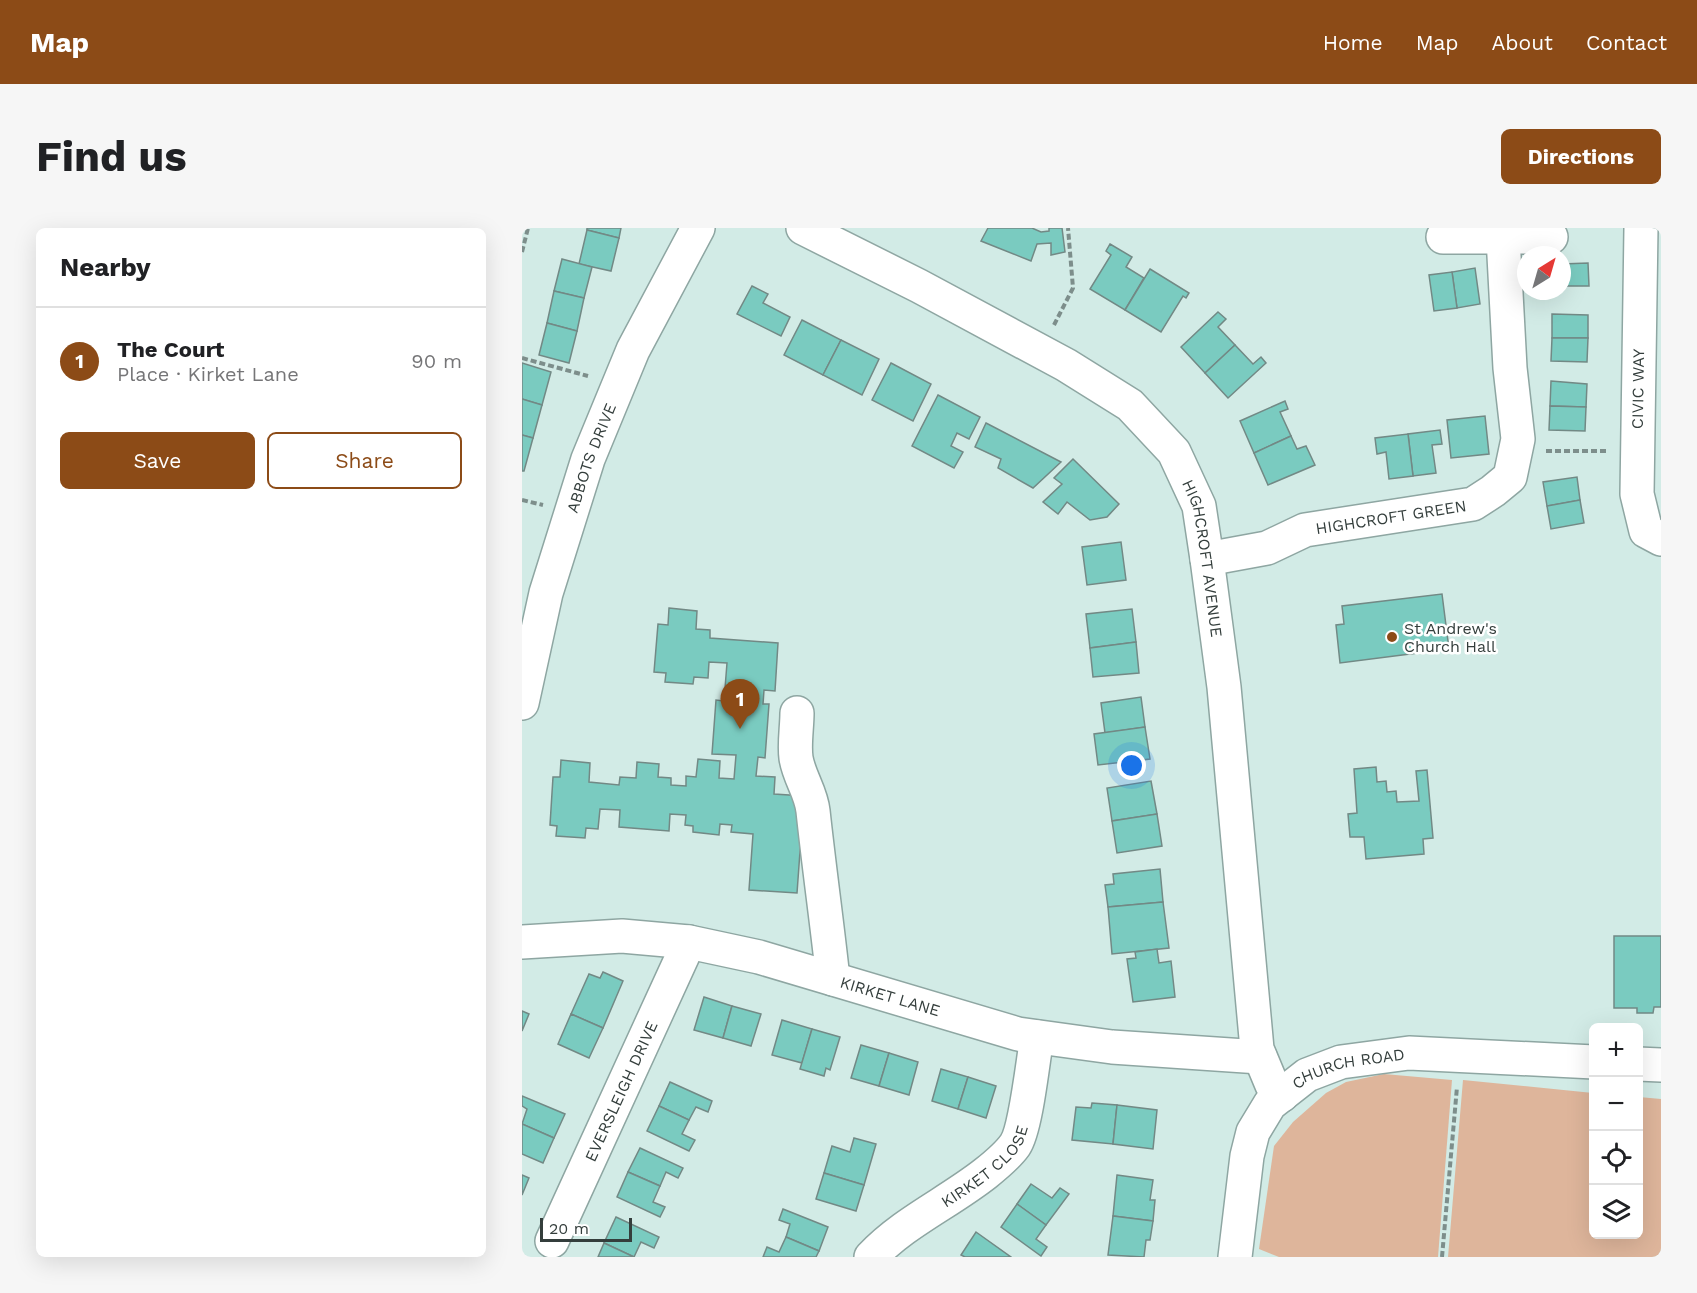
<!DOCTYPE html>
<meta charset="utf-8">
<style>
body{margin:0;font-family:"Work Sans",sans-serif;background:#f6f6f6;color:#202124}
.controls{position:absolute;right:18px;bottom:18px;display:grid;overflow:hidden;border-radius:9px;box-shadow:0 6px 24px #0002}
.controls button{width:54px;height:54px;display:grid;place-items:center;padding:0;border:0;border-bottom:2px solid #e0e0e0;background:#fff;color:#202124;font:30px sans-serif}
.compass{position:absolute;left:995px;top:18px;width:54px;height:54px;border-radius:50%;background:#fff;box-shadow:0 6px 24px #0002;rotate:37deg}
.scale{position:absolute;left:18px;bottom:15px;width:92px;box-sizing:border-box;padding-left:6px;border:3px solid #343e3c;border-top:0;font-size:16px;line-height:21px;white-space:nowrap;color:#343e3c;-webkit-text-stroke:4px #fff;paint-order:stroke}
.you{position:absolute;left:610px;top:538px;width:21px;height:21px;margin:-15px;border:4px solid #fff;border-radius:50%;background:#1a73e8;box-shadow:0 0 0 9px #1a73e833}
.badge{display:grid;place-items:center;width:39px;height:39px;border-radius:50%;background:#8c4b17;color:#fff;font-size:20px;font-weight:700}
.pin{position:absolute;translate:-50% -50px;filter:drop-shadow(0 2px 3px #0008)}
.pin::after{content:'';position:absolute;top:32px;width:21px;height:18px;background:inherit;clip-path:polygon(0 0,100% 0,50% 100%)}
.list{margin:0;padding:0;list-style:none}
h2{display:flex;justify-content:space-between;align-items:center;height:78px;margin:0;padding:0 24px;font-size:26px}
h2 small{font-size:20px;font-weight:400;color:#757577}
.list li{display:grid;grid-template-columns:39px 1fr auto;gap:18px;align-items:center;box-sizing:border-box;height:108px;padding:0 24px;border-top:2px solid #e0e0e0}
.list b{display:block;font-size:22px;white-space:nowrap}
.list p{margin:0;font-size:20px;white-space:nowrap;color:#757577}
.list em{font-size:20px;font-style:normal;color:#757577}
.actions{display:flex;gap:12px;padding:18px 24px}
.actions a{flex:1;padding:14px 0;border:2px solid #8c4b17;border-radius:9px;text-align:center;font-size:21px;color:#8c4b17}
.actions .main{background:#8c4b17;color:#fff}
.icon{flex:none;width:33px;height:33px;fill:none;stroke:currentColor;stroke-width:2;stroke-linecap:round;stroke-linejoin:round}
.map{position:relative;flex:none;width:1139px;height:1029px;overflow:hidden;border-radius:9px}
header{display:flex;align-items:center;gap:36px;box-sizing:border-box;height:84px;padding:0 30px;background:#8c4b17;color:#fff}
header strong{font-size:28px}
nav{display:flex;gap:33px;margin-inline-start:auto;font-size:21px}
.intro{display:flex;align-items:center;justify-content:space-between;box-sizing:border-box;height:144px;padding:0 36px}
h1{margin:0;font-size:42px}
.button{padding:15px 27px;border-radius:9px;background:#8c4b17;color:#fff;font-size:21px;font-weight:700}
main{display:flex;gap:36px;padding:0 36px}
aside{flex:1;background:#fff;border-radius:9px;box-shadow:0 6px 24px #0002}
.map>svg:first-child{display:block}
</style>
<header>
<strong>Map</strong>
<nav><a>Home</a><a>Map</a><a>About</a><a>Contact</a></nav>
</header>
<div class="intro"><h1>Find us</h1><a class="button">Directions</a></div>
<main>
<aside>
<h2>Nearby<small></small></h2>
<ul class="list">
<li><span class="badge">1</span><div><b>The Court</b><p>Place · Kirket Lane</p></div><em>90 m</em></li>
</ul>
<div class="actions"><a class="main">Save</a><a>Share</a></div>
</aside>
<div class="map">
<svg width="1139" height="1029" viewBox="0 0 1139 1029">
<rect width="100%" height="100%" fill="#d2ebe6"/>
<!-- green -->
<g fill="#deb59b">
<path d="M862 846 930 852 916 1029H757L737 1021 752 918 771 894 804 865 824 854Z"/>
<path d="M941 852 1071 865 1072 1006H1116L1117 869 1139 871V1029H926Z"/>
</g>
<!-- building -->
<g fill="#7acbc0" stroke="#728985" stroke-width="1.5">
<path d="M65 0H99L97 10 65 2Z"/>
<path d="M466 0H510L519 4 527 3V0H540L543 24 529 27V15L515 16 509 33 459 13Z"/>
<path d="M65 2 97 10 89 43 57 36Z"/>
<path d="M588 16 610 29 604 39 622 50 603 82 568 61 589 27 584 23Z"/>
<path d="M40 31 70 39 62 70 32 63Z"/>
<path d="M1066 35 1067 58H1040V36Z"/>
<path d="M953 40 958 76 935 80 930 44Z"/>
<path d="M628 41 667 65 664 70 661 68 639 104 603 82Z"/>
<path d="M930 44 935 80 912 83 907 47Z"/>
<path d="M230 58 246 66 241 75 268 89 259 108 215 86Z"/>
<path d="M32 63 62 70 55 103 25 95Z"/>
<path d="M696 84 704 91 696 99 713 117 683 145 659 119Z"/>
<path d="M1030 86 1066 87V110H1030Z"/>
<path d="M280 92 319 112 301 147 262 127Z"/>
<path d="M25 95 55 103 47 135 17 127Z"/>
<path d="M1030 110H1066L1065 134 1029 133Z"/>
<path d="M319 112 357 131 340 167 301 147Z"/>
<path d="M713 117 731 136 739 129 744 135 706 170 683 145Z"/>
<path d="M0 135 29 144 20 177 0 171Z"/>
<path d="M369 135 409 156 391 193 350 172Z"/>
<path d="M1029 153 1065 156 1064 179 1028 178Z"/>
<path d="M416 167 458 189 447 211 435 205 429 218 441 224 432 240 390 218Z"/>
<path d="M0 171 20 177 11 210 0 207Z"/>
<path d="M763 173 766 181 758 184 769 208 732 225 718 193Z"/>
<path d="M1028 178 1064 179 1063 203 1027 202Z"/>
<path d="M963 188 967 226 929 230 925 192Z"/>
<path d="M464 195 539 234 511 260 476 240 479 231 453 219Z"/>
<path d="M918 202 920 216 910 217 914 245 891 248 886 206Z"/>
<path d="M886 206 891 248 867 251 864 224 855 226 853 210Z"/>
<path d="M0 207 11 210 2 243H0Z"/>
<path d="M769 208 775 221 784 218 793 237 746 257 732 225Z"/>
<path d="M551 231 597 276 585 289 568 292 545 274 536 286 521 274 540 256 532 250Z"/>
<path d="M1055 249 1058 272 1025 278 1021 254Z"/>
<path d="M1058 272 1062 295 1029 301 1025 278Z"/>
<path d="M599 314 604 352 565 357 560 319Z"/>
<path d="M920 366 927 421 818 435 814 397 822 396 820 378Z"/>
<path d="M147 380 175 383 174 401 188 402V410L256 415 253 463 242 462 241 476H247L243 530 236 529 234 548 253 549 252 566 282 568 275 665 227 662 231 606 209 604 210 597 198 596 197 607 171 604V598L163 597 164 587 148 586 147 603 97 599 98 582 78 581 76 601 64 600 63 610 34 608 35 598 28 597 31 549H38L39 532 68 535 67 554 97 557 98 549 114 550 115 534 137 536 136 549 149 550V557L164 558V548L174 549 176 531 198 533 197 550 212 551 214 527 190 526 194 472 202 473 205 435 187 434 186 450 172 449 171 456 143 454 144 445 132 444 136 396 146 397Z"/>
<path d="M610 381 614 414 568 420 564 386Z"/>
<path d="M614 414 617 445 571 449 568 420Z"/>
<path d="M619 469 623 499 583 505 579 475Z"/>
<path d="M623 499 628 531 576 537 572 506Z"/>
<path d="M854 539 855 554 864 553 865 564 874 563 875 574 897 573 894 543 905 542 911 610 901 611 902 626 844 631 842 609H828L826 586 835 585 832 541Z"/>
<path d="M629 553 635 586 590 593 585 560Z"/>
<path d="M635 586 640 618 595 625 590 593Z"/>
<path d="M638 641 641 674 586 679 583 657 592 656 591 646Z"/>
<path d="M641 674 647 720 590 726 586 679Z"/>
<path d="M1092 708H1139V779H1132L1131 785H1115V780H1092Z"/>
<path d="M635 721 637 735 649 733 653 769 611 774 605 731 614 730 613 724Z"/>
<path d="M81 744 101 753 81 800 49 786 67 746 78 750Z"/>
<path d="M182 769 210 778 201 810 172 802Z"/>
<path d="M210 778 239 786 229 818 201 810Z"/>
<path d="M0 783 7 786 0 803Z"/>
<path d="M49 786 81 800 67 830 36 816Z"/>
<path d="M260 792 290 801 280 835 250 827Z"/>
<path d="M290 801 318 809 308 842 304 840 302 848 278 841Z"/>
<path d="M339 817 367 825 357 858 329 850Z"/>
<path d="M367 825 396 834 387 867 357 858Z"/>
<path d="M419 841 446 849 436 881 410 873Z"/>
<path d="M446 849 474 858 464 890 436 881Z"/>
<path d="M148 854 190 873 186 884 174 879 167 892 137 878Z"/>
<path d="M0 868 43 886 32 910 0 896 5 881 0 878Z"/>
<path d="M570 875 595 877 591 916 550 912 554 879 569 880Z"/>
<path d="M595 877 635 882 631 921 591 916Z"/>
<path d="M137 878 167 892 160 906 173 912 167 923 125 903Z"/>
<path d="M0 896 32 910 21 935 0 926Z"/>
<path d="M332 910 354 916 342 957 302 945 310 918 328 924Z"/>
<path d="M118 920 161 940 156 950 144 944 138 958 106 944Z"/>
<path d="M106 944 138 958 131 974 143 979 138 989 95 969Z"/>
<path d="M302 945 342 957 334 983 294 971Z"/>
<path d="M0 947 7 950 0 967Z"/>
<path d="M595 947 631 952 628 972H633L631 993 591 988Z"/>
<path d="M509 956 530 970 538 960 547 966 524 997 495 976Z"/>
<path d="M495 976 524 997 514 1011 525 1019 519 1028 479 999Z"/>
<path d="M261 981 306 999 297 1023 264 1009 268 996 257 992Z"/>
<path d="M591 988 631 993 628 1012H624L622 1029 586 1027Z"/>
<path d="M94 989 137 1009 132 1020 119 1014 112 1029 82 1015Z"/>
<path d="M454 1004 489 1029H443L439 1027Z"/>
<path d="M264 1009 297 1023 294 1029H241L245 1019 257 1024Z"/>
<path d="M82 1015 112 1029H76Z"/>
</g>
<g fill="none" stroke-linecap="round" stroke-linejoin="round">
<!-- minor casing -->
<g stroke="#8ea6a2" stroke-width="36">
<g id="minor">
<path id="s1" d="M281 0 397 58 544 137 608 177 652 224 677 278 685 331 702 459 735 821 750 857 760 867"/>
<path d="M1119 0 1115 266 1124 303 1139 311"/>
<path d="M921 9H1029"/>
<path id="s2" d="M685 331 745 320 783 302 951 276 971 263 988 249 996 211 988 140 981 9"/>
<path id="s3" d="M0 475 24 365 66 231 111 122 176 0"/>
<path d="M275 485C275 499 272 516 274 530 277 549 289 564 291 583 297 639 305 695 311 751"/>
<path id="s4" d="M0 714 100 708 167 714 237 729 496 806 590 819 738 829"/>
<path id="s5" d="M30 1013 167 714"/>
<path id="s6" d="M349 1029C382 994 426 975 464 945 474 937 486 927 493 917 504 901 511 831 515 809"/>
</g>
</g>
<!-- major casing -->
<g stroke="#8ea6a2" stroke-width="36">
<g id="major">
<path d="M1116 836 1139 837"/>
<path id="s7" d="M713 1029 725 928 731 904 748 876 785 847 819 834 887 825 1072 834"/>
</g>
</g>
<!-- path -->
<g stroke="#7d8e8b" stroke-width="4" stroke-dasharray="6 3" stroke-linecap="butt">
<path d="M0 24 6 0"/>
<path d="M532 97 551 60 546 0"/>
<path d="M0 130 66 148"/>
<path d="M1024 223H1086"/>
<path d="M0 272 21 277"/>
<path d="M920 1029 935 859"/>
</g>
<!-- minor -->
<use href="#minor" stroke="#fff" stroke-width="33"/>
<!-- major -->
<use href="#major" stroke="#fff" stroke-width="33"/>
</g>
<!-- markers -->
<circle fill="#8c4b17" stroke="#fff" stroke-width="2" cx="870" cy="409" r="6"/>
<g text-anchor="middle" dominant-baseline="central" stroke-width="5" stroke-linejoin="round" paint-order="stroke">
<!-- street labels -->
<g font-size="16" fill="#343e3c" stroke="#fff">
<text transform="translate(1116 161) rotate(-89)">CIVIC WAY</text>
<text stroke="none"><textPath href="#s3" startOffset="255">ABBOTS DRIVE</textPath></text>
<text stroke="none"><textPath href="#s2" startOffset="190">HIGHCROFT GREEN</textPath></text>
<text stroke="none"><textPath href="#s1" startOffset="548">HIGHCROFT AVENUE</textPath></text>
<text stroke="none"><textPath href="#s4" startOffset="376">KIRKET LANE</textPath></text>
<text stroke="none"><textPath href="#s7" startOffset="248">CHURCH ROAD</textPath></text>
<text stroke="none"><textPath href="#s5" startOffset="165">EVERSLEIGH DRIVE</textPath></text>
<text stroke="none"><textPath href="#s6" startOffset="147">KIRKET CLOSE</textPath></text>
</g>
<!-- poi labels -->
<g font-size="16" fill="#343e3c" stroke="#fff" text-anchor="start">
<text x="882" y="400">St Andrew's<tspan x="882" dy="18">Church Hall</tspan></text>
</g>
</g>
</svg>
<div class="controls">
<button>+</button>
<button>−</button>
<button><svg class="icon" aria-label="locate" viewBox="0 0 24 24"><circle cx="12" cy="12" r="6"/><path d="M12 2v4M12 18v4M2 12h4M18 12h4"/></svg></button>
<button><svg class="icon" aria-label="layers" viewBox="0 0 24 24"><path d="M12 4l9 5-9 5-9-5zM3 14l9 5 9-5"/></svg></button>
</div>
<svg class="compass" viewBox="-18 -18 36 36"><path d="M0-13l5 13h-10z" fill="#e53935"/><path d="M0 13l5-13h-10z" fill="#757577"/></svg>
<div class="scale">20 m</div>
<div class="you"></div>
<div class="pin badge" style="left:218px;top:501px">1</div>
</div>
</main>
